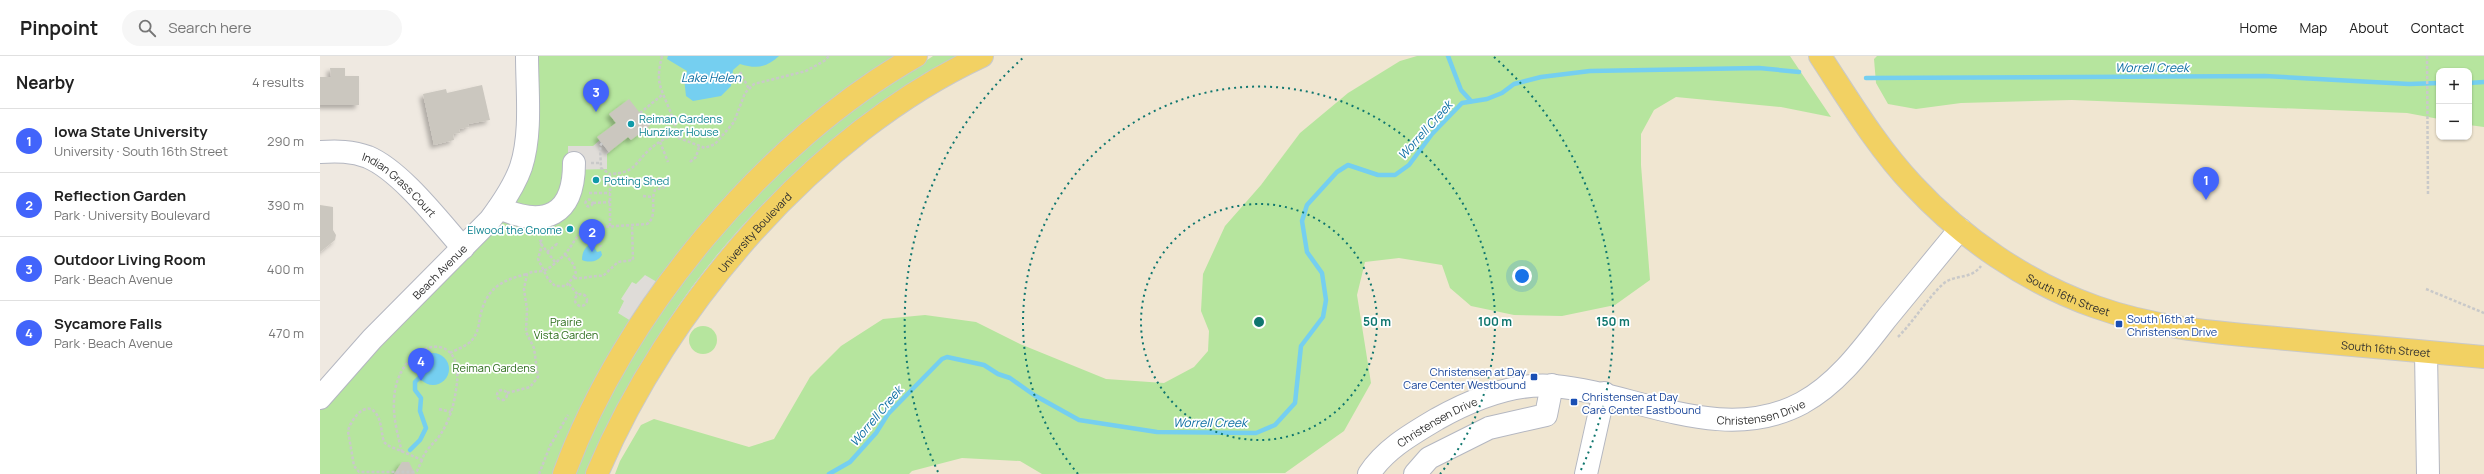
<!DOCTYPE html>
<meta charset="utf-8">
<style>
body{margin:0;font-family:Manrope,sans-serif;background:#f6f6f6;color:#222}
.controls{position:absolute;right:12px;top:12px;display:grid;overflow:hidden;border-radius:8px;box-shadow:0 1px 3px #0004}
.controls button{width:36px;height:36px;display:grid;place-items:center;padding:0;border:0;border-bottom:1px solid #e0e0e0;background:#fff;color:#222;font:20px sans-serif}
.you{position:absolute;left:1202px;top:220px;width:14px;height:14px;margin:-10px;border:3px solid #fff;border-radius:50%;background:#1a73e8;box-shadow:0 0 0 6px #1a73e833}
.badge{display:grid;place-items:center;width:26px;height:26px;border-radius:50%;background:#4264fb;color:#fff;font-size:13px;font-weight:700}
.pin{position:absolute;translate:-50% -33px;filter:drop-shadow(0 1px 2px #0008)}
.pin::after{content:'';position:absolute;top:21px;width:14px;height:12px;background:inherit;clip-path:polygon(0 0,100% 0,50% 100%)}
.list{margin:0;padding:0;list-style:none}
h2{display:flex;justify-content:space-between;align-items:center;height:52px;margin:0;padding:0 16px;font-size:17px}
h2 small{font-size:13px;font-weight:400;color:#767676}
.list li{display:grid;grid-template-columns:26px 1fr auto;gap:12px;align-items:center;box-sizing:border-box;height:64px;padding:0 16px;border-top:1px solid #e0e0e0}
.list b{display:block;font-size:15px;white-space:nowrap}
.list p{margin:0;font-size:13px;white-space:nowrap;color:#767676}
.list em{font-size:13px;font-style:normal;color:#767676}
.icon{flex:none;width:22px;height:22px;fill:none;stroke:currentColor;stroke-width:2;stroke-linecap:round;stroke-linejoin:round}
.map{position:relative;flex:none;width:2164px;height:418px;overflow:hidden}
header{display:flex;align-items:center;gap:24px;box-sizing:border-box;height:56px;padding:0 20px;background:#fff;border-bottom:1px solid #e0e0e0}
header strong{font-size:19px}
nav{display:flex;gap:22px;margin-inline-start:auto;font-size:14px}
.search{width:280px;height:36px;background:#f6f6f6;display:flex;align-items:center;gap:10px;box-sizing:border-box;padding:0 14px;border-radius:22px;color:#767676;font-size:15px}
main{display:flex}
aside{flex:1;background:#fff}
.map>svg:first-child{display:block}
</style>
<header>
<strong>Pinpoint</strong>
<div class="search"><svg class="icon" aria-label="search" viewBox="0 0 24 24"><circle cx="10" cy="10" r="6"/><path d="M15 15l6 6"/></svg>Search here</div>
<nav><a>Home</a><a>Map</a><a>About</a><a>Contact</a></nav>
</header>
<main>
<aside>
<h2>Nearby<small>4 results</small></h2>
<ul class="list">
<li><span class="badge">1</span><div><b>Iowa State University</b><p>University · South 16th Street</p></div><em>290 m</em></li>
<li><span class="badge">2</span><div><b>Reflection Garden</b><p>Park · University Boulevard</p></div><em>390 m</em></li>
<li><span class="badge">3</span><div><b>Outdoor Living Room</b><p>Park · Beach Avenue</p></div><em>400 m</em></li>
<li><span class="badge">4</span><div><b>Sycamore Falls</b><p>Park · Beach Avenue</p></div><em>470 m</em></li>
</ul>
</aside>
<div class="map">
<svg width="2164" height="418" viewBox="0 0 2164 418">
<defs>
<filter id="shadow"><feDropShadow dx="-3.5" dy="3.5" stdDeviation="2" flood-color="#0004"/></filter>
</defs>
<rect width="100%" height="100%" fill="#efe9e1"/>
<!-- education -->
<path fill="#f0e6d1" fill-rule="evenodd" d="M207 0H2164V418H0L193 129ZM2119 15H2149V81H2119Z"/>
<!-- green -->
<g fill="#b6e59e">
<path d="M207 0H596L531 44 373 196 244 418H0V342L193 129Z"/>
<path d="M613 0H641C601 26 558 50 520 80 431 148 358 237 306 336 292 362 280 391 268 418H253L277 364 326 275 406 168 511 69Z"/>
<path d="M1097 0H1470L1511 61 1461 51 1356 41 1334 54 1321 78V109L1330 224 1295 249 1242 260 1194 259 1151 250 1130 232 1122 209 1079 202 1045 206 1037 239 1051 327 1024 375 965 417 722 418 700 405 642 402 592 415 589 418H295L300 405 321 369 334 363 429 391 454 383 490 321 521 290 563 263 605 259 656 266 700 288 786 323 844 327 874 311 888 295 889 275 881 255 883 218 905 170 941 129 980 77 1028 37 1080 5Z"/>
<path d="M1557 0H2164V71L2149 69V15H2119V63L2087 57 1752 44 1641 47 1596 53 1568 48 1556 27 1554 3Z"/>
<circle cx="383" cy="284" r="14"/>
</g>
<!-- plaza -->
<g fill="#dfdcd8">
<path d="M280 84 290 96 287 98V113L248 114V90H273Z"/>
<path d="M325 219 337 226 311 265 298 257 304 245 301 243 312 226 316 228Z"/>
</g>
<!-- water -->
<g fill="#75cff0">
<path d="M348 0H459C446 12 436 13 420 8L413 14 411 30 401 40 373 45 366 40 364 22 367 15 347 3Z"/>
<path d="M272 187 277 196 281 195 282 199C278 206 269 207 262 204 262 196 265 191 272 187Z"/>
<circle cx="113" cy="313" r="16"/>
</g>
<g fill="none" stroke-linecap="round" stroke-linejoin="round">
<!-- stream -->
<g stroke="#75cff0" stroke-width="4.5">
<path d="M1128 0 1141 34 1151 45"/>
<path d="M1546 22 1945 20 2089 28 2119 27"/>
<path d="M2149 27 2164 26"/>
<path d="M90 394 100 384 106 372 100 355 101 342 95 334V326L100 321"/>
<path d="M509 418 530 406 556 377 568 358 622 303 627 301 664 309 678 318 690 322 714 339 759 364 837 376 936 377 955 369 975 347 981 290 1003 261 1006 244 1002 217 987 196 982 165 987 149 1017 116 1028 109 1058 119H1075L1089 109 1112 78 1142 47 1167 43 1182 37 1194 28 1221 21 1270 15 1439 12 1479 16"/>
</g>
</g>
<!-- building -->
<g fill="#cbc7bf" filter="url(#shadow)">
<path d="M10 12H25V20H39V49H0V21H11Z"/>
<path d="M162 29 170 64 148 68 149 71 139 73 140 77 133 78 134 84 114 89 103 38 126 33 127 37Z"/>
<path d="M309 43 330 70 311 84 308 81 289 96 277 81 296 67 289 58Z"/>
<path d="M0 149 13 151V174L16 179 15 184 0 196Z"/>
<path d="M82 406H89L95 418H74Z"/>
</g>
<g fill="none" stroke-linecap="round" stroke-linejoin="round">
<!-- minor casing -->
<g stroke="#b4b7c1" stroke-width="24">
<g id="minor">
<path id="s1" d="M0 96C17 95 32 95 48 101 81 115 119 165 143 192"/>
<path d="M179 152C225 172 254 160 254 107"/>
<path d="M2106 296 2108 418"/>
<path id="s2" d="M0 342 52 283 170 164C182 148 194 131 201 111 212 77 207 35 207 0"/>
<path id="s3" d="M1049 418C1065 393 1092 378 1117 363 1151 344 1193 326 1234 330 1315 337 1402 390 1482 347 1517 328 1542 294 1566 263 1591 233 1615 203 1640 173"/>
<path d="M1095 418 1109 402 1169 372 1226 359 1232 329"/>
<path d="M1266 418 1284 337"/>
</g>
</g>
<!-- major casing -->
<g stroke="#c9c9c9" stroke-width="24">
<g id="major">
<path id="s4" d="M1500 0C1529 44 1557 91 1593 129 1642 182 1707 227 1776 251 1837 273 1902 277 1967 283 2032 289 2098 295 2164 301"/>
<path d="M244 418C303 256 446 85 596 0"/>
<path id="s5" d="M277 418C347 251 496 77 662 0"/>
</g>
</g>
<!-- path -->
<g stroke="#c9c9c9" stroke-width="2.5" stroke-dasharray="3 2" stroke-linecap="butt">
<path d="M342 0C336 25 339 28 348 50 353 61 355 72 359 82L385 92 395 88 414 66 425 37 434 28 486 15 504 5 509 0"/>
<path d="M2107 0 2108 139"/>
<path d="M420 16 429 33"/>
<path d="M320 57 342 39"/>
<path d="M340 86 348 106"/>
<path d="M282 87 280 90 281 112 290 118"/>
<path d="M370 106 376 101 379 91"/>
<path d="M271 107H281"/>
<path d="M282 123H290"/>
<path d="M269 137H290"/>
<path d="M323 140 332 141"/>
<circle cx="269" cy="147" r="3.5"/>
<path d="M273 147 290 146"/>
<path d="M277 170 278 186 281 191"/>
<path d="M290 170V118C315 117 314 108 330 93 338 86 348 81 357 76"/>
<path d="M222 184 219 186 222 189"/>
<path d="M227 196 237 188 238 190"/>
<path d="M235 206 222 189 218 203 228 223 235 230H246L256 218 254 209 245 198"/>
<path d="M254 222C265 223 273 219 283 220L298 206 313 204 312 170"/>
<path d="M249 228 258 239"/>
<path d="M2106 233 2164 257"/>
<circle cx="261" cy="244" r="6"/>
<path d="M1578 281C1594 265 1606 244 1623 228 1634 218 1651 224 1661 210"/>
<path d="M130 297C137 293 147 290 152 284 158 277 159 269 160 261 166 232 182 224 207 218"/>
<circle cx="182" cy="339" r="5"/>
<path d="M187 337 210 331 218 321 214 292 206 276 207 253 204 233 207 218C213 215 216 216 222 215 229 214 240 203 245 198 253 189 256 179 267 172L327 168C338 160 330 145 335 134L345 131"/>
<path d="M119 353 131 356"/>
<path d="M82 396C78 381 73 361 74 345 75 286 148 265 136 334 134 349 129 366 120 379 114 388 105 393 102 404L67 389 64 386C61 377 62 367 57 359 47 342 31 363 28 375L34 410 39 416H93L97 415 102 404"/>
<path d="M219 418 230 390 248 359"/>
</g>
<!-- minor -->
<use href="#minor" stroke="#fff" stroke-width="22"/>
<!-- major -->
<use href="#major" stroke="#f2d163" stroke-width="22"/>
</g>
<!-- distance rings -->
<g fill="none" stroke="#0f766e" stroke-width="2" stroke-dasharray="2 4">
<circle cx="939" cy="266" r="118"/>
<path d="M758 418A236 236 0 1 1 1120 418"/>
<path d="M618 416A354 354 0 0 1 704 1M1174 1A354 354 0 0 1 1260 416"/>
</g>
<!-- markers -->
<g fill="#0f9aa8" stroke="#fff" stroke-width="1.5">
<circle cx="311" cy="68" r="4"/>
<circle cx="276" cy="124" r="4"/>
<circle cx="250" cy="173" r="4"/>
</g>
<g fill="#1a4fb4" stroke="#fff" stroke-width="1.5">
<rect x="1795" y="264" width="8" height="8" rx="2"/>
<rect x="1210" y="317" width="8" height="8" rx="2"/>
<rect x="1250" y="342" width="8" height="8" rx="2"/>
</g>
<g text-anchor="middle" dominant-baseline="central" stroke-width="3.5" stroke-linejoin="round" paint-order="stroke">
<!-- culture labels -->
<g font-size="11" fill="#0d838f" stroke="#fff" text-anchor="start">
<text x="319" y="62">Reiman Gardens<tspan x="319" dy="13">Hunziker House</tspan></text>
<text x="284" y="124">Potting Shed</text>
<text x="242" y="173" text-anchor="end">Elwood the Gnome</text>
</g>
<!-- street labels -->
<g font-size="11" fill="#2e2e2e" stroke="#fff">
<text stroke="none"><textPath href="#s1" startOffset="90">Indian Grass Court</textPath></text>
<text stroke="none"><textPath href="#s5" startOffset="290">University Boulevard</textPath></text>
<text stroke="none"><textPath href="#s2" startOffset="174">Beach Avenue</textPath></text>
<text stroke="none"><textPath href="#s4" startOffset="351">South 16th Street</textPath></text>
<text stroke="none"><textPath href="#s4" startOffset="675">South 16th Street</textPath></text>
<text stroke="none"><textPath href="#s3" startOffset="423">Christensen Drive</textPath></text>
<text stroke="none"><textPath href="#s3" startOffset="87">Christensen Drive</textPath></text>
</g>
<!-- transit labels -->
<g font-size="11" fill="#164399" stroke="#fff" text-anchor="start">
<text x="1807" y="262">South 16th at<tspan x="1807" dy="13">Christensen Drive</tspan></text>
<text x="1206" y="315" text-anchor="end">Christensen at Day<tspan x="1206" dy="13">Care Center Westbound</tspan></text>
<text x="1262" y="340">Christensen at Day<tspan x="1262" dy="13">Care Center Eastbound</tspan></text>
</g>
<!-- park labels -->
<g font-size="11" fill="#2c6e1b" stroke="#fff">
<text x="246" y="265">Prairie<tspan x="246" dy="13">Vista Garden</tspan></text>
<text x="174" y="311">Reiman Gardens</text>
</g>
<!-- water labels -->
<g font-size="12" font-style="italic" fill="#0d6fa3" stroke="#fff">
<text x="1832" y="11">Worrell Creek</text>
<text x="391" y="21">Lake Helen</text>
<text transform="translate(1105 74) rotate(-48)">Worrell Creek</text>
<text transform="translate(556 360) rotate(-50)">Worrell Creek</text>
<text x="890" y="366">Worrell Creek</text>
</g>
</g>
<circle cx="939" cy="266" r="6" fill="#0f766e" stroke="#fff" stroke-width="2"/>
<g font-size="12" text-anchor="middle" font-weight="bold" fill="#0f766e" stroke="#fff" stroke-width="3.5" stroke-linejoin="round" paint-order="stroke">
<text x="1057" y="270">50 m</text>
<text x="1175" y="270">100 m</text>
<text x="1293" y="270">150 m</text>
</g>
</svg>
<div class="controls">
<button>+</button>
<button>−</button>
</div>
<div class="you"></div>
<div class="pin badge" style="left:1886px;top:144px">1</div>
<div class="pin badge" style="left:272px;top:196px">2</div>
<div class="pin badge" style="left:276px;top:56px">3</div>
<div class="pin badge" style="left:101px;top:325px">4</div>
</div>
</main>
